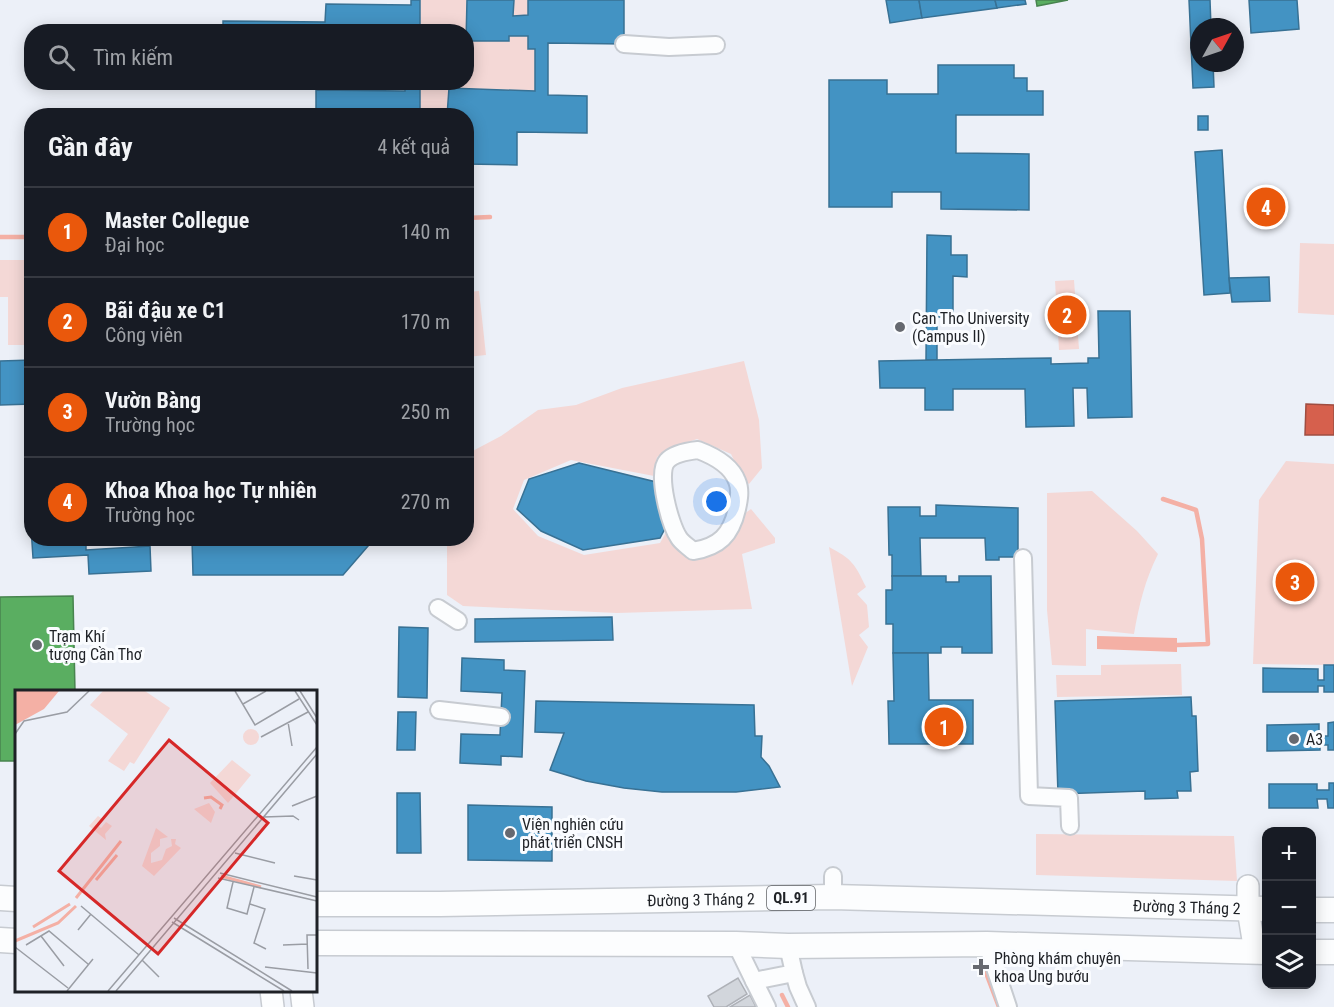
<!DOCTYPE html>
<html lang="vi">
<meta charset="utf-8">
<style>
body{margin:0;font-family:"Roboto Condensed",sans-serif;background:#242831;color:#f1f3f6}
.controls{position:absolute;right:18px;bottom:18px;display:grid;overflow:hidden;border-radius:12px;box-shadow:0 3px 15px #0003}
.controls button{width:54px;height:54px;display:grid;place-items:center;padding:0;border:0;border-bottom:2px solid #363941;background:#171b24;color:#f1f3f6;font:30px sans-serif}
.compass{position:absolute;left:1190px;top:18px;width:54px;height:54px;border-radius:50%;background:#171b24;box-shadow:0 3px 15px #0003;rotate:50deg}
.you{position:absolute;left:717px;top:502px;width:21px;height:21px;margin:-15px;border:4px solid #fff;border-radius:50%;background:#1a73e8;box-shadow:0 0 0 9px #1a73e833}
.badge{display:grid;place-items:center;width:39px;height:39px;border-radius:50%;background:#ea580c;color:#fff;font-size:20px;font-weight:700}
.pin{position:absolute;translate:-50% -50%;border:3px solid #fff;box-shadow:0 2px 6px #0006}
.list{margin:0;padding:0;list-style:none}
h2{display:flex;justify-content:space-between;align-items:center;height:78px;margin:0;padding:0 24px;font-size:26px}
h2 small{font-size:20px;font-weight:400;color:#9ea1a6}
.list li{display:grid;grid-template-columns:39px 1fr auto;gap:18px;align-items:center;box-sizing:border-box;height:90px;padding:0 24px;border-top:2px solid #363941}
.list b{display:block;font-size:22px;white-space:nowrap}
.list p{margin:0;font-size:20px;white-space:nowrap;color:#9ea1a6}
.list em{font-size:20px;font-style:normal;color:#9ea1a6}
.icon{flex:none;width:33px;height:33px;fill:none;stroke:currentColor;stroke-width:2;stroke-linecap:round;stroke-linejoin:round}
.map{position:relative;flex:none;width:1334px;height:1007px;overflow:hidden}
.search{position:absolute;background:#171b24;box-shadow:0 3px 15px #0003;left:24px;top:24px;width:450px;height:66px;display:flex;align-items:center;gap:15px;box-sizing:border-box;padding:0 21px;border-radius:24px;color:#9ea1a6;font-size:22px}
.panel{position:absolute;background:#171b24;box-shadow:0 3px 15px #0003;left:24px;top:108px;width:450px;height:438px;border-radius:24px}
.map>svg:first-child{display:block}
</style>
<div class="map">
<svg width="1334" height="1007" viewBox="0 0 1334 1007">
<rect width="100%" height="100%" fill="#ecf0f8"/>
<!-- green -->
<g fill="#f4d8d6">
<path d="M420 0H467L509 41V36H528V48L535 49V91L449 88 447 115H420V86H432V83L466 82V32L420 31Z"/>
<path d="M514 0H528V15L513 16Z"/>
<path d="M1300 243 1334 244V315L1298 313Z"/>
<path d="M0 260H31V345H8V297H0Z"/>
<path d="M1074 280 1079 349 1059 350 1055 281Z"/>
<path d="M479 291 486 355 467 357V292Z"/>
<path d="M744 361 759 420 762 468 749 484 744 481 731 454 697 439 677 446 657 457 654 476 571 460 524 480 513 509 538 536 584 555 660 543 669 527 693 555 718 552 740 530 744 514 751 509 775 538V543L742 554 752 609 617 613 463 606 447 595V539L466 538 467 454 501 436 538 410 576 405 622 388Z"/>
<path d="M1286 461 1334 464V665L1253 664 1259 500Z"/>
<path d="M1092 491 1137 531 1158 554C1145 580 1139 605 1134 634L1086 629V666L1052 665 1047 610V493Z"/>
<path d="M829 547C852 559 855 564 866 587L857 594 867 605 869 627 859 635 868 647 852 686Z"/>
<path d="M1181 664 1182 695 1057 697 1056 675H1101V665Z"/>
<path d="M1036 834 1234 836 1237 881 1036 875Z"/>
</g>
<!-- water -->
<path fill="#f4b0a5" d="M1097 636 1177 638V652L1097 649Z"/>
<!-- shops -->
<path fill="#d6604d" stroke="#9f4d41" stroke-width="1.5" d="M1306 404 1334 405V435H1305Z"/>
<!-- schools -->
<g fill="#4393c3" stroke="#387194" stroke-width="1.5">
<path d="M411 0H420V32H223V21L325 22 326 4 411 5Z"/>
<path d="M467 0H514L513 16 528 15V0H624V44L548 43V95L587 96V133L517 132V165L466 164V116H447L449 88 535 91V49H528V36H509V41H466Z"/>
<path d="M886 0H919L922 18 890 23Z"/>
<path d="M919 0H995L997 8 922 18Z"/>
<path d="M995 0H1025L1026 4 997 8Z"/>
<path d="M1189 0H1210L1211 27H1199V63H1213L1214 87 1193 88Z"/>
<path d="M1249 0H1297L1299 29 1251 33Z"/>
<path d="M938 65H1014V78H1027V91H1043V115H956V153L1029 154V210L941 209V192H892V207H829V80H887V94H938Z"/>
<path d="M405 82H432V86H420V116H220V110L316 111V90L405 91Z"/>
<rect x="1198" y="116" width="10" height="14"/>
<path d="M1222 150 1230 293 1204 295 1195 152Z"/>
<path d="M927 235 951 236V255H967V277L953 276V317H937V360H926Z"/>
<path d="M1269 277 1270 301 1232 302 1229 278Z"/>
<path d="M1098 311H1130L1132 417 1088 418 1087 388H1073L1074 426 1026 427 1025 389H953V410H925V388H880L879 361 1051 358V364L1088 363V358H1099Z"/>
<path d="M32 360V404L0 405V361Z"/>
<path d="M579 463 656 482 669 521 660 538 583 550 541 531 517 509 529 479Z"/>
<path d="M936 505 1018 508V557H999V560H986L985 538H920L921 576H892V555H889L888 507H920V516H936Z"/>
<path d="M31 527 32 538H86V550L150 546 151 571 89 574 88 555 33 558Z"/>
<path d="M337 538H375L343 575H193L192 540 333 542Z"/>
<path d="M892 576H946V582H959V576H991L992 653H962V647H941V653H893V624H886V590H892Z"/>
<path d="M612 617 613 640 475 642V619Z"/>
<path d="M399 627 428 628 427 698 398 697Z"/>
<path d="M893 653H928L929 700H973V744H889L888 701H894Z"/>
<path d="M462 658 504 660V670L525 671 522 757 501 756V765L460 763 461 734 500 735 502 693 461 691Z"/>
<path d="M1324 665H1334V692H1324V686H1318V692H1263V668L1318 669V680H1324Z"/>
<path d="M1191 697 1192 716H1196L1198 771 1190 772 1191 791H1177L1178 798 1145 799V791L1058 794 1055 701Z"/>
<path d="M536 701 754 705 755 736H762L761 757 769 766 780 787 736 792H662L624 788 586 781 550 770 564 733 535 732Z"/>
<path d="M398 712H416L415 750H397Z"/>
<path d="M1334 722V750H1328V745H1320V750L1267 751V725L1319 724V736H1328V723Z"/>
<path d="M1329 783H1334V808H1328L1327 799H1317L1318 808H1269V784H1317V790H1329Z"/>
<path d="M397 793H420L421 853H397Z"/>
<path d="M468 805 552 807V861L468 860Z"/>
</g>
<!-- public -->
<g fill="#5aae61" stroke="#48844f" stroke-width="1.5">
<path d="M1036 0H1068L1037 6Z"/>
<path d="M73 596 75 692H16V761H0V597Z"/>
</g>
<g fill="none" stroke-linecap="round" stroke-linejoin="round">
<!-- stream -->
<g stroke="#f4b0a5" stroke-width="4.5">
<path d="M466 218 490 217"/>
<path d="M0 237H32"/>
<path d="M1163 499 1196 510 1202 539 1208 644 1177 645"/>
<path d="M980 957 999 1007"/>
<path d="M782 995 788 1007"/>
</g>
</g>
<!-- building -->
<g fill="#d2d6dc" stroke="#aeb1b7" stroke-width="1.5">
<path d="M738 978 747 994 726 1007H714L708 996Z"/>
<path d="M750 995 756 1007H730Z"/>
</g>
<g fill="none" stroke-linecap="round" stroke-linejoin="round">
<!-- minor casing -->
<g stroke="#c7cbd1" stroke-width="20">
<g id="minor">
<path d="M624 44 669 47 716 45"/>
<path d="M698 450C714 456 731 465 737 481 741 490 739 500 737 509 731 535 719 547 693 551 689 547 682 543 679 538 670 525 656 473 667 461 674 453 689 451 698 450Z"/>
<path d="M1023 558 1029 796 1069 798 1070 826"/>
<path d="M438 608 458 621"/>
<path d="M439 710 501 717"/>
<path d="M833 876V897"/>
<path d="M736 944 754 981 794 973 788 946"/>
<path d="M987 944 1008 1007"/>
<path d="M794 973 798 987 807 1007"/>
<path d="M754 981 767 1007"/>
</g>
</g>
<!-- major casing -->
<g stroke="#c7cbd1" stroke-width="24">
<g id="major">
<path d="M1248 886V909L1255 952"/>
<path d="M271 990 273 1007"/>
<path d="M301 990 303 1007"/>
</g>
</g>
<!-- highway casing -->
<g stroke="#c7cbd1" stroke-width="27">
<g id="highway">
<path d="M0 898 16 899"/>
<path id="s1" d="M315 904H440L833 897 1266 909"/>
<path d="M1312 910H1334"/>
<path d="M0 940 16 941"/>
<path d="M315 943 736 944 788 946 987 944 1266 952"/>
<path d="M1312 952H1334"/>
</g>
</g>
<!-- minor -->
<use href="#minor" stroke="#fcfdfe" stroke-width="16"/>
<!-- major -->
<use href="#major" stroke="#fcfdfe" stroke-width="21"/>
<!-- highway -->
<use href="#highway" stroke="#fcfdfe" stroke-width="24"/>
</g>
<!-- markers -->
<g fill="#666970" stroke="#fafcff" stroke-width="2">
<circle cx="900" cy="327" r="6"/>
<circle cx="37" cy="645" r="6"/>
<circle cx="1294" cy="739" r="6"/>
<circle cx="510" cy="833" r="6"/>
<path d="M978 958h6v6h6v6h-6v6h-6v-6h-6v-6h6z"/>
</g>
<g text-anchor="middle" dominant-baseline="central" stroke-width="6" stroke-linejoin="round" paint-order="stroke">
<!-- shield labels -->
<rect fill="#fafcff" stroke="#606367" stroke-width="1.5" x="767" y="886" width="48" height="24" rx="4.5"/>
<g font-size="15" font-weight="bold" fill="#1e2126">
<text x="791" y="898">QL.91</text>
</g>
<!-- poi labels -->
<g font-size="16" fill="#1e2126" stroke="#fafcff" text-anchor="start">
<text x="912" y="318">Can Tho University<tspan x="912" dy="18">(Campus II)</tspan></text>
<text x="49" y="636">Trạm Khí<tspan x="49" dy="18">tượng Cần Thơ</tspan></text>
<text x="1306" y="739">A3</text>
<text x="522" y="824">Viện nghiên cứu<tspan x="522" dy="18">phát triển CNSH</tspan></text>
<text x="994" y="958">Phòng khám chuyên<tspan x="994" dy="18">khoa Ung bướu</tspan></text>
</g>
<!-- street labels -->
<g font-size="16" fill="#1e2126" stroke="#fafcff">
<text stroke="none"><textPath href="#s1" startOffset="386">Đường 3 Tháng 2</textPath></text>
<text stroke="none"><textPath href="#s1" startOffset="872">Đường 3 Tháng 2</textPath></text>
</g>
</g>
<!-- overview -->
<g transform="translate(15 690)">
<rect width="302" height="302" fill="#ecf0f8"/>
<path d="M88 1H130L155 18 119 74 115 72 109 81 93 71 113 44 75 15ZM228 47a8 8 0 1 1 16 0a8 8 0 1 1-16 0ZM217 70 236 85 213 113 195 93ZM194 113 200 122 196 133 179 119ZM83 126 89 130 81 134 86 138 91 132 97 136 90 144 91 150 74 136ZM141 138 153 147 145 149V156L136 163V173L147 170 151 159 157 156 156 149H161L160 154 166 158 139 186 127 176Z" fill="#f4d8d6"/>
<path d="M0 1H44L29 19 0 35Z" fill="#f4b0a5"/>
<path fill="none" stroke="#f4b0a5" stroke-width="3" d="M189 108 196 107 207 115 205 119M206 186 246 197M81 190 102 165M61 208 106 151M18 237 55 214M0 251 43 233 61 216"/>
<path fill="none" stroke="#9a9da4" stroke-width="1.5" d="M220 1 240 35 284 9M280 1 302 35M285 1 302 28M228 14 251 1M273 32 277 56M0 44 9 31 52 22 74 1M246 47 293 22M277 116 302 106M249 127 278 126 284 130M220 163 260 173M205 183 302 207M279 186 302 190M203 188 302 211M218 192 212 218 232 224 239 197M235 214 250 219 239 253 251 259M66 216 124 265M159 228 277 301M157 232 269 301M63 240 76 224M26 246 49 276M11 255 34 241 73 274M268 255 293 254M0 257 53 298M127 270 144 287M250 277 302 283M293 279 292 245H302M52 301 78 269M93 301 302 57M101 301 302 64"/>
<path fill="#d62828" fill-opacity="0.15" stroke="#d62828" stroke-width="3" d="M154 50 253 133 143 264 44 181Z"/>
<rect width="302" height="302" fill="none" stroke="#1e2126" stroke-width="3"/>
</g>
</svg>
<div class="controls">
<button>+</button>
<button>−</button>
<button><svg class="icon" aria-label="layers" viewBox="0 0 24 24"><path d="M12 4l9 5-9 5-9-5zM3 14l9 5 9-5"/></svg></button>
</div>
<svg class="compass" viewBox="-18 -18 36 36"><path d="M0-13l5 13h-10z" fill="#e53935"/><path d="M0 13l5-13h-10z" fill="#9ea1a6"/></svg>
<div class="you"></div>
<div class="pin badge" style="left:944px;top:727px">1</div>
<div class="pin badge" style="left:1067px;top:315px">2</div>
<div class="pin badge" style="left:1295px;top:582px">3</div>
<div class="pin badge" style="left:1266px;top:207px">4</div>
<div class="search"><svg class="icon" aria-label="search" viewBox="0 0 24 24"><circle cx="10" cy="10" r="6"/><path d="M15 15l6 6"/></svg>Tìm kiếm</div>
<section class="panel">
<h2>Gần đây<small>4 kết quả</small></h2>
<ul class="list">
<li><span class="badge">1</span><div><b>Master Collegue</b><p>Đại học</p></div><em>140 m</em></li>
<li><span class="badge">2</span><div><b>Bãi đậu xe C1</b><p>Công viên</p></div><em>170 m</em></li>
<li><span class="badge">3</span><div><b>Vườn Bàng</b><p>Trường học</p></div><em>250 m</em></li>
<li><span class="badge">4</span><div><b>Khoa Khoa học Tự nhiên</b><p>Trường học</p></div><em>270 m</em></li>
</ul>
</section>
</div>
